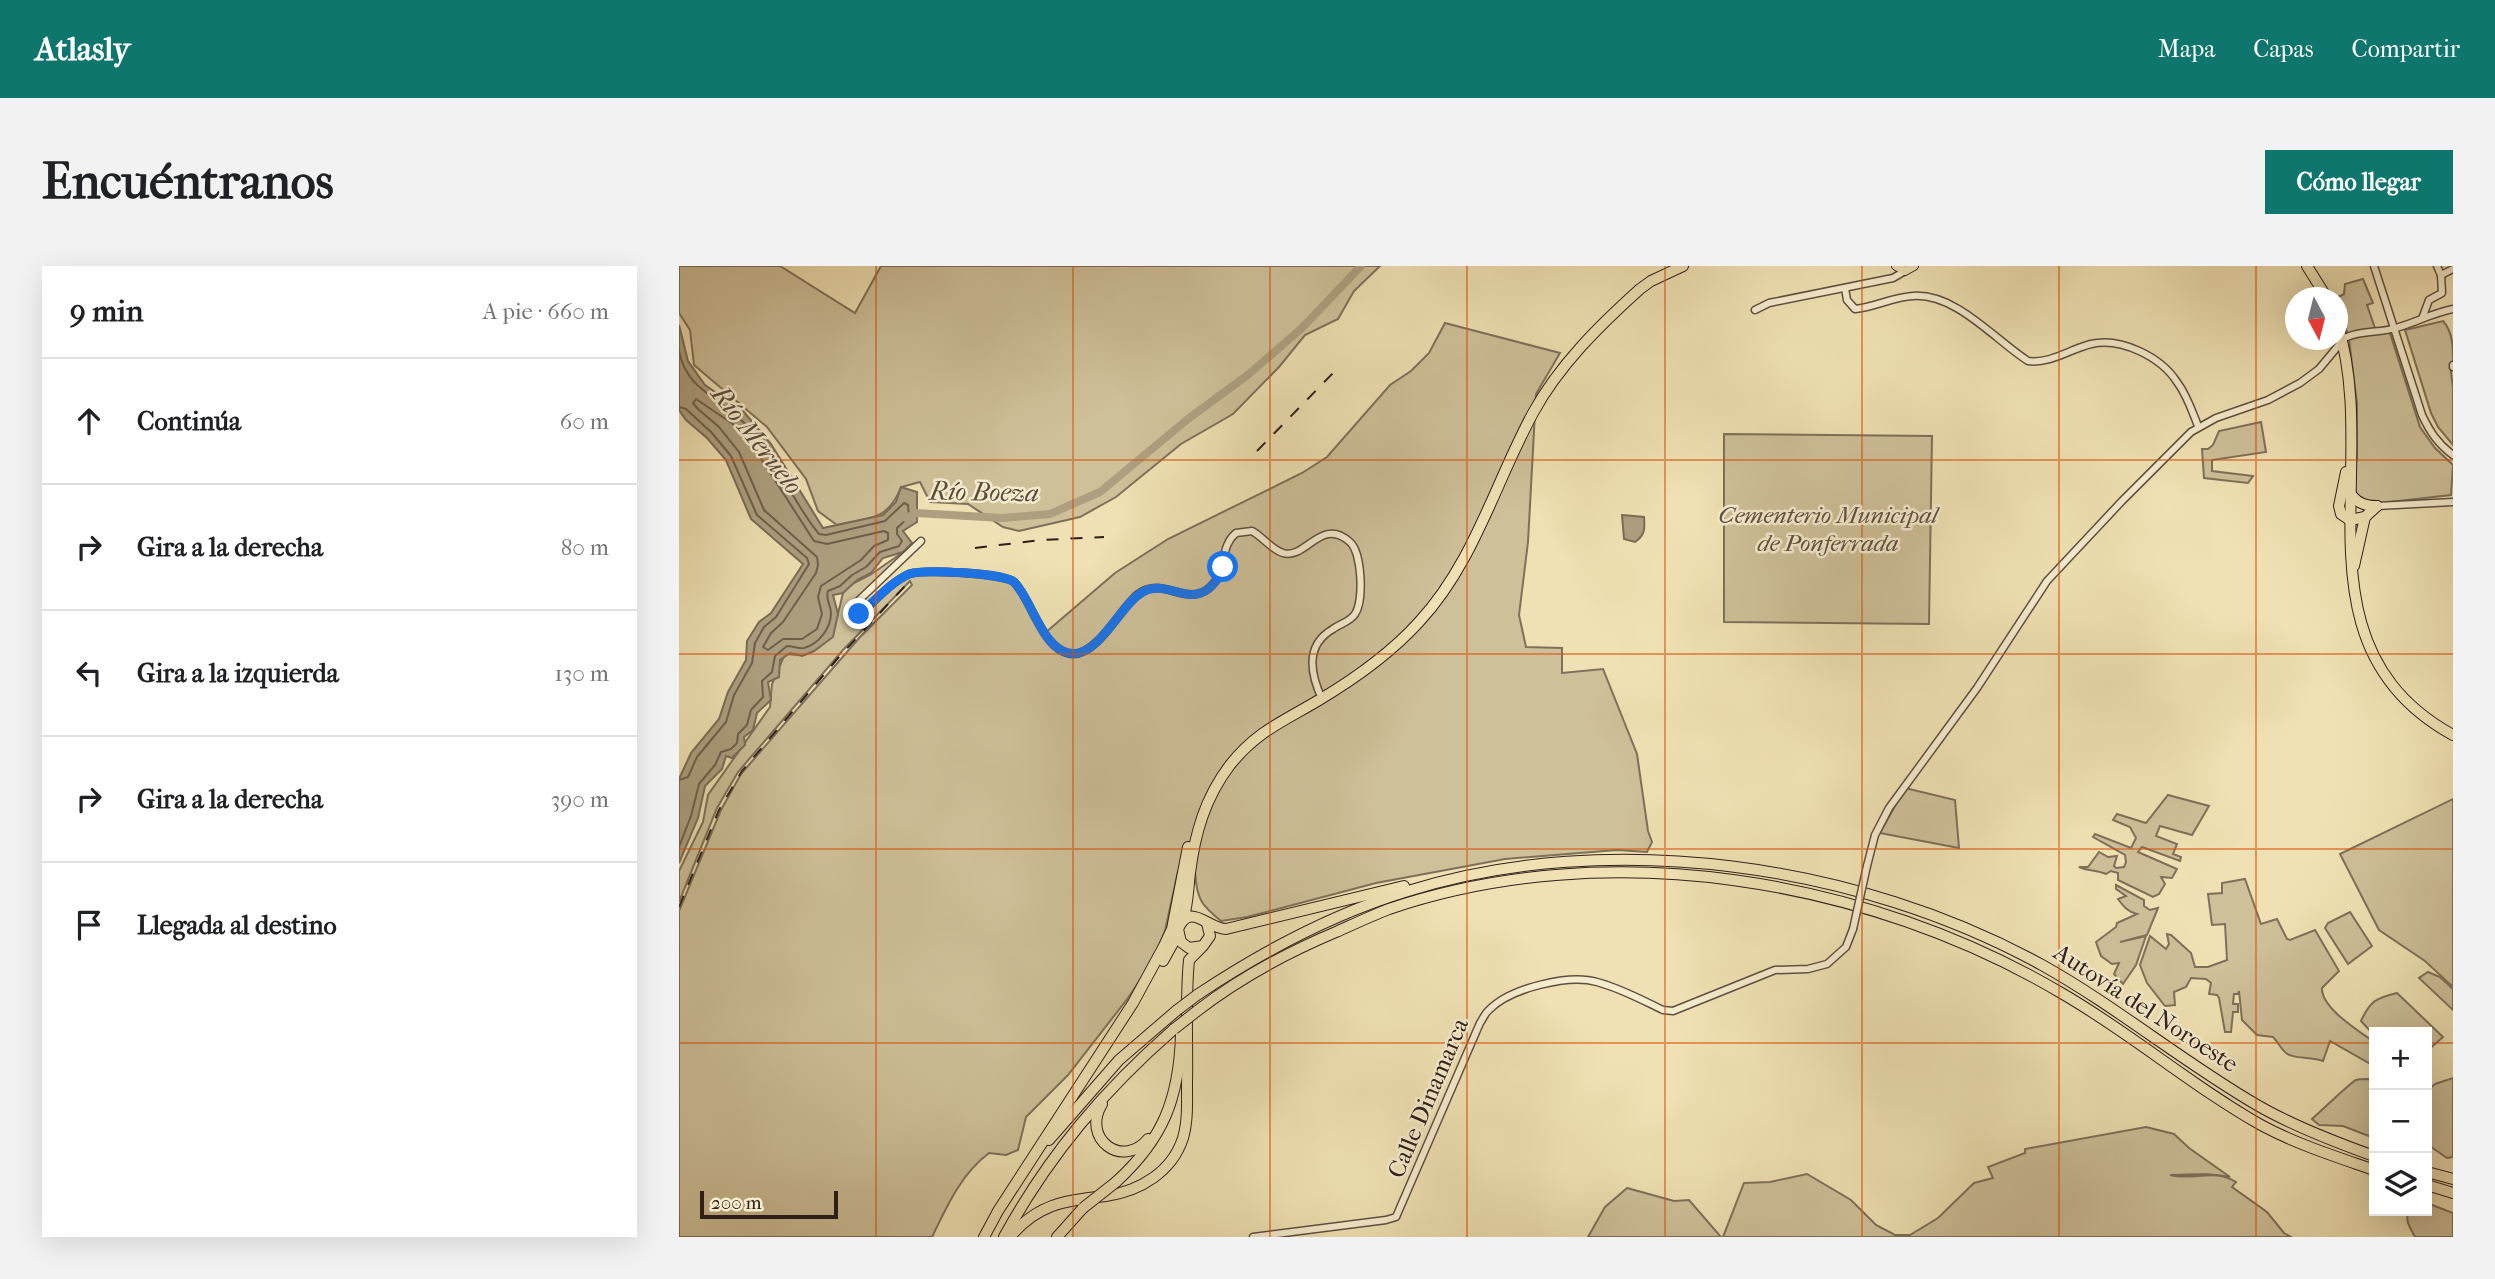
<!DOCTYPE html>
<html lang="es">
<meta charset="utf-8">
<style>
body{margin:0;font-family:"IM FELL French Canon",serif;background:#f2f2f2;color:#202124}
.controls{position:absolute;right:21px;bottom:21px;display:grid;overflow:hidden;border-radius:0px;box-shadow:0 7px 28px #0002}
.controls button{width:63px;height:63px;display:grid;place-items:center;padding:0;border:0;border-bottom:2px solid #e0e0e0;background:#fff;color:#202124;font:35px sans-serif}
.compass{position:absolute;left:1606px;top:21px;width:63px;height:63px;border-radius:50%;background:#fff;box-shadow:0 7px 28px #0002;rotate:173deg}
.scale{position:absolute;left:21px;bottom:18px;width:138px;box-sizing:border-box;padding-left:7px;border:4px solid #2e2019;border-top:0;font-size:19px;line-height:24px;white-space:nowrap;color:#2e2019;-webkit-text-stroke:5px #f5ecce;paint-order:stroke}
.stop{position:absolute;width:21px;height:21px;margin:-16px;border:5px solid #1a73e8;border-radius:50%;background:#fff}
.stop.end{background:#1a73e8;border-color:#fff;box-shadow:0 2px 7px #0008}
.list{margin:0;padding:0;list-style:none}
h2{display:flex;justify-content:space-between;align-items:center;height:91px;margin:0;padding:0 28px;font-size:30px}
h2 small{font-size:23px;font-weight:400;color:#757577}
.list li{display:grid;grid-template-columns:46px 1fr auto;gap:21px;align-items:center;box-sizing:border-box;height:126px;padding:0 28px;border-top:2px solid #e0e0e0}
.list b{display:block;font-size:26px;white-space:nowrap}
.list em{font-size:23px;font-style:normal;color:#757577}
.icon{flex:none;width:38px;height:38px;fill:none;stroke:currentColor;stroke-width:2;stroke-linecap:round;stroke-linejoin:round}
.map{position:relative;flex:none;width:1774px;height:971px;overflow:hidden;border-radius:0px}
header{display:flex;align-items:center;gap:42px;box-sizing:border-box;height:98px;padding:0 35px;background:#0f766e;color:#fff}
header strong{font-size:33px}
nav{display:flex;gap:38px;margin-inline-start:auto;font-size:24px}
.intro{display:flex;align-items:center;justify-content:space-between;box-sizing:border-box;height:168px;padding:0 42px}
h1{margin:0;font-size:49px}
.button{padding:18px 32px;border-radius:0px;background:#0f766e;color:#fff;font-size:24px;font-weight:700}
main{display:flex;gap:42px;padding:0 42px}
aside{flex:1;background:#fff;border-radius:0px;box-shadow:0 7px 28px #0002}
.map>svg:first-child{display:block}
</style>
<header>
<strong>Atlasly</strong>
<nav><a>Mapa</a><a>Capas</a><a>Compartir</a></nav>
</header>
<div class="intro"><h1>Encuéntranos</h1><a class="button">Cómo llegar</a></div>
<main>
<aside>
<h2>9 min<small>A pie · 660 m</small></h2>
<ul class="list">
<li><svg class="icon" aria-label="ahead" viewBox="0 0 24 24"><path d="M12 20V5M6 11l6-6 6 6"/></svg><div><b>Continúa</b></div><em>60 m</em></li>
<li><svg class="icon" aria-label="right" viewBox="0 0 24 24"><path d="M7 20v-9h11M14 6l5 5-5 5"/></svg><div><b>Gira a la derecha</b></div><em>80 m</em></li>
<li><svg class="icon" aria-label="left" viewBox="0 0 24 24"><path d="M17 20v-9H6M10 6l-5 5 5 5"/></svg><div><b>Gira a la izquierda</b></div><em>130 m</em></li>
<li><svg class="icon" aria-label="right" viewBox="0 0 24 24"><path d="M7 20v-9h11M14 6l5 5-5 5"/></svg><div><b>Gira a la derecha</b></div><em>390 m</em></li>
<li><svg class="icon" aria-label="arrive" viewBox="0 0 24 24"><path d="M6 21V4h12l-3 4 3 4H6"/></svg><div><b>Llegada al destino</b></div></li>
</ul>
</aside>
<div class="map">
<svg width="1774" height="971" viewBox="0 0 1774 971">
<rect width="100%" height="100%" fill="#efe1b3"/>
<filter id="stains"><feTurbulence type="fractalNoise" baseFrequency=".00286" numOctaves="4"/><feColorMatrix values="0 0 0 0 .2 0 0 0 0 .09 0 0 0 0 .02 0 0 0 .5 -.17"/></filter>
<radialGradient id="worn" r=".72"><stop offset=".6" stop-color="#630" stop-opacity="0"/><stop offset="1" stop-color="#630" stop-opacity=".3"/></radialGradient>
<!-- green -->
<g fill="#cec099" stroke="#7e7059" stroke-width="2">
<path d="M0 0H101L176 47 202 0H701L675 25 659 53 626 69 600 101 554 148 502 178 437 231 401 251 340 265 324 261 289 238 251 236 241 216 222 221C209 255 190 252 158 259L139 245 127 213 88 161 15 99 11 64 0 47Z"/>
<path d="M1684 13 1694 37 1688 39 1696 62 1669 69 1657 32 1665 28 1666 18Z"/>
<path d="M1764 55C1774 66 1774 81 1774 97L1771 98 1774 122V179L1759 161 1752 147 1726 64Z"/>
<path d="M766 57 881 87 857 128 849 276 840 349 847 381 883 382V407L924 403 958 488 969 565 973 576 968 586 938 584 826 593 697 617 568 651 542 655C522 639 518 633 516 607L499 605 486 665 474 694 449 732 389 809 347 851 339 884 327 889 310 887C282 908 268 940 253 971H0V645L42 544 62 508 181 371 233 319 231 315 164 384 59 506 38 542 0 636V605L24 556 29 529 91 441 93 418 106 388C112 388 122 390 128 388 155 379 160 345 165 322L191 309 223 287 224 289 172 338 176 349 223 313 233 308 325 312 334 317 366 367 436 307 489 273 623 207 648 191 711 119 732 105 750 87Z"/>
<path d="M1710 64 1741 161 1756 182 1774 199 1772 229 1693 238 1676 230 1674 203 1678 194V138L1670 73 1687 67Z"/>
<path d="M1582 156 1587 186 1533 194V205L1574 210 1569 217 1525 212 1523 183H1529L1534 179 1540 165Z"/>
<path d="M1045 168 1253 170 1250 358 1045 356Z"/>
<path d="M1226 522 1276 534 1280 582 1201 567Z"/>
<path d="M1489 529 1530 540 1513 569 1481 560 1477 570 1498 578 1494 588 1502 591 1501 595 1463 581 1459 586 1498 603 1493 612 1482 611 1486 618 1480 628 1474 631 1439 614V607L1432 605 1427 608C1417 604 1409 605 1400 601H1409L1420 586 1429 591 1438 590 1435 600 1437 602 1445 601 1447 596 1446 589 1414 571 1416 568 1452 582 1457 572 1451 561 1434 554 1438 548 1467 557Z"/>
<path d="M1774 533V721L1746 695 1700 664 1661 588Z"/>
<path d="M1566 613 1582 658 1598 653 1608 673 1611 674 1636 664 1660 705 1643 722C1642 742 1680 765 1695 776V800L1651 775 1644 795C1632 790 1612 794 1605 785 1601 781 1598 775 1594 771L1578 769 1563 754 1560 725 1559 728H1555L1554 738H1559V746H1554L1552 766H1546L1540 732 1538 729 1530 728 1532 717 1527 713 1512 712 1507 721 1495 726 1496 739 1486 740 1468 717 1461 699 1471 670 1487 683 1490 678 1488 668 1492 669 1512 687 1516 701H1529L1548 694 1546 658 1533 659 1529 628 1543 627V617Z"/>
<path d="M1437 619 1465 634V640L1471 644 1479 642 1468 669 1441 676 1467 670 1457 699 1444 718 1435 708 1440 697 1433 698 1422 690 1417 676 1437 661 1438 657 1458 648C1449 646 1445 641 1439 633L1447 630 1437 623Z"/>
<path d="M1671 646 1693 680 1669 698 1646 662 1649 657Z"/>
<path d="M1749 706 1761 711 1774 723V744L1740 712Z"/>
<path d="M1718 727 1764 771 1748 785V766H1695V769L1682 755C1691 735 1697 732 1718 727Z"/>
<path d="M1774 812V891L1768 892 1748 878V825L1756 818Z"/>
<path d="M1689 813 1695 816V872L1664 860 1640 859 1633 853C1640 847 1673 815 1677 814 1681 813 1685 813 1689 813Z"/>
<path d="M1467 861 1495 868 1510 882 1551 911C1528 906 1511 909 1491 909 1514 915 1535 902 1557 916L1553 921 1588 946 1605 967 1612 971H1044L1065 917 1091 916 1128 908 1172 934 1197 959 1216 969H1231L1259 952 1295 917 1314 912 1309 901 1346 887V883Z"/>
<path d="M948 922 995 935 1010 934 1042 971H909L926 941Z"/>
<path d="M1748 937 1774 947V971H1736C1732 963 1725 954 1730 945H1748Z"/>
</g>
<!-- water -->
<g fill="#ad9f7f" stroke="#7a6c56" stroke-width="2">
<path d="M0 59 9 95 26 119 65 146 92 178 144 262 204 249 217 236 222 221 238 226V256L224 265 233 277 224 286 204 292 192 307 178 314 164 327 154 329 159 348 154 371 135 385 123 390 111 387 101 394 100 411 89 416 92 434 78 447 74 464 65 471 66 479 53 492 47 490 43 503 26 520 19 552 0 597V513L12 487 40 453 49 426 67 394 68 375 80 356 92 347 124 298 72 253 47 194 28 172 7 154 0 144Z"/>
<path d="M943 249 965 251C966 263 966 269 956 276L945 273Z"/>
</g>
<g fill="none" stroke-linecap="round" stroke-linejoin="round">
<!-- shore -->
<g stroke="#6e604c" stroke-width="2">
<path d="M0 85C7 122 36 129 60 152 95 184 110 232 140 268L147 269 206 255 225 237 229 239 230 251 218 262V268L223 275 220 280 201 286 187 301 173 309 161 320 149 325C146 334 152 339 152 347 152 362 140 378 125 382 120 383 114 380 108 380L96 390 93 406 83 415 84 431 72 444 68 459 59 468 58 477 52 483 42 486 36 499 20 518 12 550 0 581"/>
<path d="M17 133 54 158 79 188 135 275 148 278 205 265 209 267V274L195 280 182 294 142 320 139 331 143 348 138 363 123 373H104L89 384 84 381 92 367 104 356 137 307 139 299 138 291 85 244 60 186 40 161 19 143 14 137Z"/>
<path d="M0 141 7 143 33 167 52 190 78 249 128 292 130 298 97 351 85 361 76 377 73 397 55 429 47 456 18 491 9 511 0 514"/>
</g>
<!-- river -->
<path stroke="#ad9f7f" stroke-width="8" d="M227 252 237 247 323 252 371 248 421 226 509 153 570 108 623 62 682 0"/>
<!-- minor casing -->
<g stroke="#5e5040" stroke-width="9">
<g id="minor">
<path d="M1695 0 1743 149C1751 166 1759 178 1774 189"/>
<path d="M1762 9 1774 3"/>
<path d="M1166 22 1168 34 1176 43C1196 41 1214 31 1234 30 1277 27 1316 74 1349 95 1372 98 1391 83 1412 78 1442 71 1482 91 1498 116 1508 129 1513 145 1519 160"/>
<path d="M1076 44 1090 37 1214 12 1226 5"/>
<path d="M1744 50 1750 34 1763 27 1762 9 1758 0"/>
<path d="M1668 71C1684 64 1701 67 1717 62 1738 56 1751 48 1774 43"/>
<path d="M1774 99V101"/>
<path d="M1698 240 1774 236"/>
<path d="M242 275 174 340 173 348H181C196 335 212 316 230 308 244 303 325 307 335 316 353 334 364 387 394 388 419 388 441 343 459 328 483 310 507 340 529 323 550 306 539 282 557 267L573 265C584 271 593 284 604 287 627 294 642 250 671 276 683 287 685 335 676 348 672 355 661 358 654 363 626 379 631 407 643 433"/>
<path d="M1188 600 1196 569 1210 542 1298 422 1368 315 1443 235 1512 166 1537 152 1589 134 1621 117 1640 103 1660 79"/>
<path d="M574 971 707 954 717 951 801 757C804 753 806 747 810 744 831 722 890 708 918 716 941 722 963 734 984 744L994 745 1096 704 1129 703 1148 698 1167 681 1174 663"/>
</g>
</g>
<!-- major casing -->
<g stroke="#2e2019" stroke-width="10">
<path id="major" d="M1217 0 1226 5 1235 0"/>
</g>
<!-- highway casing -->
<g stroke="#2e2019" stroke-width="12">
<g id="highway">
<path d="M1628 0 1648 32"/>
<path d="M1658 57C1704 197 1610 379 1774 469"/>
<path d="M1667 206 1660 240 1662 248 1671 254 1686 251"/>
<path d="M1671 227C1678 237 1686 240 1698 240"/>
<path d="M1675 300 1686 251 1698 240"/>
<path d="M504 654C509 639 509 623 511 607 516 567 526 532 551 499 578 465 605 455 640 434 677 412 711 388 740 356 795 297 816 217 854 147 880 99 921 59 961 23L972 15 1004 0"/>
<path d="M528 657 531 670 524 680 510 682 502 676 499 663C511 635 529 663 547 663L725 620"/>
<path d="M484 695 499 668"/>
<path d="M518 729C584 685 653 648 729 625 931 562 1180 598 1363 699 1438 741 1504 796 1578 839 1614 860 1656 876 1695 890"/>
<path d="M518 745C562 711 607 687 657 666 675 658 692 650 710 643 928 569 1189 612 1384 728 1453 768 1513 820 1582 859 1617 878 1658 891 1695 904"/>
<path d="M423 838C402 872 443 904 469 873"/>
<path d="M370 874 440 794 497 745"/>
<path d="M1748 906 1774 913"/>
<path d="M437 916C484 873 500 833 502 769"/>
<path d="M1748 919 1774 927"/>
<path d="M305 971 319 945 454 737 485 680 493 663 509 581"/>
<path d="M325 971C370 889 425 824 495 763"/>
<path d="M331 971C359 937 386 935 427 930 461 925 493 906 504 872 509 855 508 836 508 818 509 777 506 735 510 694L522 682"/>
<path d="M378 971 404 942"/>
</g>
</g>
<!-- minor -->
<use href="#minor" stroke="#f5ecce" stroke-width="6"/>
<!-- major -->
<use href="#major" stroke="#efe1b3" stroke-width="8"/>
<!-- highway -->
<use href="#highway" stroke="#efe1b3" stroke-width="10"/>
<!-- rail -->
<g stroke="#2e2019" stroke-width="2" stroke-dasharray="12 12" stroke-linecap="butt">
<path d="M578 185 655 106"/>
<path d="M296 282 362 274 425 271"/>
<path d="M0 641 40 544 63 505 159 392 226 320"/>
</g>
<!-- minor-bridge casing -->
<g stroke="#5e5040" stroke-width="9" stroke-linecap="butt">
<path id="minor-bridge" d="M1174 663 1188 600"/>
</g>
<!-- highway-bridge casing -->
<g stroke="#2e2019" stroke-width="12" stroke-linecap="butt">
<g id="highway-bridge">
<path d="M497 745 518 729"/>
<path d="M495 763 518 745"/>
<path d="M404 942 437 916"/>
</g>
</g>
<!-- minor-bridge -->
<use href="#minor-bridge" stroke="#f5ecce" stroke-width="6"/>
<!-- highway-bridge -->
<use href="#highway-bridge" stroke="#efe1b3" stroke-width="10"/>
</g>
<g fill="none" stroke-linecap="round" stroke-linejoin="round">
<!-- route -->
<path stroke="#1a73e8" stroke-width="9" d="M180 348C196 335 212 316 230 308 243 303 325 307 335 316 353 334 362 380 389 387 419 394 440 339 464 326 486 313 508 339 529 323 537 316 541 311 544 301"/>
</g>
<!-- grid -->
<path fill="none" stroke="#d5530d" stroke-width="2" stroke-opacity="0.55" d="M197 0V971M394 0V971M591 0V971M788 0V971M986 0V971M1183 0V971M1380 0V971M1577 0V971M0 194H1774M0 388H1774M0 583H1774M0 777H1695M1748 777H1774"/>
<g text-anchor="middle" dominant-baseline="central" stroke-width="5" stroke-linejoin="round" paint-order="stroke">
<!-- park labels -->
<g font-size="24" font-style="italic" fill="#5e503f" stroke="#f5ecce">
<text x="1149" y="249">Cementerio Municipal<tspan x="1149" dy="28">de Ponferrada</tspan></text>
</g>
<!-- street labels -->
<g font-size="24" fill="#2e2019" stroke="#f5ecce">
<text transform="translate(1467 742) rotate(33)">Autovía del Noroeste</text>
<text transform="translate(749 832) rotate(-67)">Calle Dinamarca</text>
</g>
<!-- water labels -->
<g font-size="26" font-style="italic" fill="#5a4c3d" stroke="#f5ecce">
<text transform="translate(78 174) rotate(52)">Río Meruelo</text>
<text transform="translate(305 226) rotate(1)">Río Boeza</text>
</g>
</g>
<rect width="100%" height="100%" filter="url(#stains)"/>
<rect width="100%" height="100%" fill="url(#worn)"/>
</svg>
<div class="controls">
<button>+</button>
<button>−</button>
<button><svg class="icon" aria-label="layers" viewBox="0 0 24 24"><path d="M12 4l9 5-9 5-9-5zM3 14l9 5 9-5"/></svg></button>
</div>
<svg class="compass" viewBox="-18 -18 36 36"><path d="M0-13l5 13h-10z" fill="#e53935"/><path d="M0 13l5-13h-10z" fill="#757577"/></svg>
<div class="scale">200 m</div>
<div class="stop" style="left:544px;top:301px"></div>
<div class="stop end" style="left:180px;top:348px"></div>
</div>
</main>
